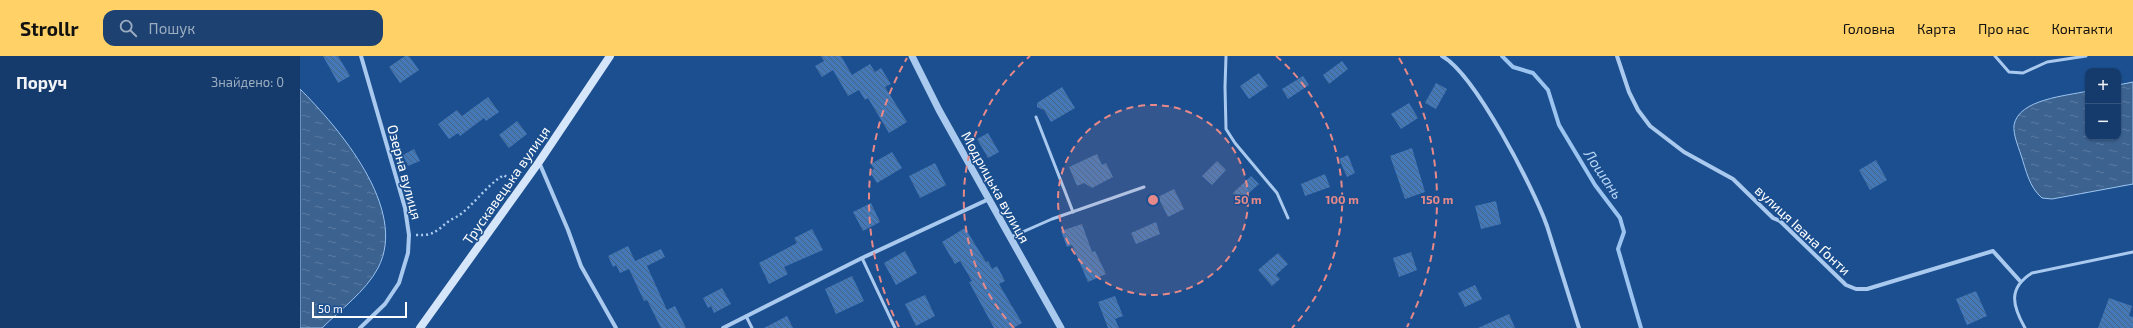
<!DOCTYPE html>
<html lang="uk">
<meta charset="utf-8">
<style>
body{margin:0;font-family:"Exo 2",sans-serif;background:#1d4271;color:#f1f3f6}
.controls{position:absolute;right:12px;top:12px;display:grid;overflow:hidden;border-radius:8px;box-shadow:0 1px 3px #0004}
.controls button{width:36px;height:36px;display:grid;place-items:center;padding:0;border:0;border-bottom:1px solid #33557e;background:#143b6b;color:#f1f3f6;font:20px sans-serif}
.scale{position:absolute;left:12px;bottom:10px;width:95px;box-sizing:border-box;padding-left:4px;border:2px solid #fff;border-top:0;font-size:11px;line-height:14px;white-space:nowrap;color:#fff;-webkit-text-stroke:3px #1b4f8f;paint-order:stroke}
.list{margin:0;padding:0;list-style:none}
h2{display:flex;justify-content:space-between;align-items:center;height:52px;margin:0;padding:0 16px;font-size:17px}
h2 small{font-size:13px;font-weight:400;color:#9dadc1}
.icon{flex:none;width:22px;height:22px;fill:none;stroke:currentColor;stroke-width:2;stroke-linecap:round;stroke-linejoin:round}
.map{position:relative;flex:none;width:1833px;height:272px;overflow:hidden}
header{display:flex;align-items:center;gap:24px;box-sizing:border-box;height:56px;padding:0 20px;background:#ffd166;color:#111}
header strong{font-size:19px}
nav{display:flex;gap:22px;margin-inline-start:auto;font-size:14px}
.search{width:280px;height:36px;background:#1d4271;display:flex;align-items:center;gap:10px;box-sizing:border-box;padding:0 14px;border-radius:12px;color:#9dadc1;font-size:15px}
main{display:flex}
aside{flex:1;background:#143b6b}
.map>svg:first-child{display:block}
</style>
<header>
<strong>Strollr</strong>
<div class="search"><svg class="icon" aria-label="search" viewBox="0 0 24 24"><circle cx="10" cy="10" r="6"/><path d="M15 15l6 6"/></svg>Пошук</div>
<nav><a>Головна</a><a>Карта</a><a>Про нас</a><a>Контакти</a></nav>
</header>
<main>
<aside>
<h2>Поруч<small>Знайдено: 0</small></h2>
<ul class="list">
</ul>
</aside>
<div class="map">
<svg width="1833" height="272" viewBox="0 0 1833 272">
<defs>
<pattern id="water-ripples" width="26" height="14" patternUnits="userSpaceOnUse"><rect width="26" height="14" fill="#3c6290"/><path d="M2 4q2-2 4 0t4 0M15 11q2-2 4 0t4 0" fill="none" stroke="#597aa1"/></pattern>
<pattern id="building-back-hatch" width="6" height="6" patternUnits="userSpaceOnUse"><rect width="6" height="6" fill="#4478b7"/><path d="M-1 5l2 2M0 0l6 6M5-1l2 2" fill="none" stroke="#486282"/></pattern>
</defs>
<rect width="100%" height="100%" fill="#1b4f8f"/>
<!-- water -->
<g fill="url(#water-ripples)" stroke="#9cc4f0">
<path d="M1833 26V128L1752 143 1742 142C1729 131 1726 114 1721 99 1718 90 1713 78 1714 69 1719 43 1766 40 1788 35V81H1818V29Z"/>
<path d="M0 33C38 71 109 153 78 212 66 235 40 254 22 272H0Z"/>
</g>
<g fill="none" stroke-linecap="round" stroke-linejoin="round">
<!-- stream -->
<path stroke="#9cc4f0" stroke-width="4" d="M1202 0 1213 11 1233 17 1248 34 1259 69 1295 129 1320 162 1324 176 1318 193 1341 272"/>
</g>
<!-- building -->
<g fill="url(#building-back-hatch)">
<path d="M23 0H38L50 20 38 27Z"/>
<path d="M105 0H109L119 14 100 27 89 11Z"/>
<path d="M521 0H541L552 19 570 8 575 16 581 12 591 28 585 31 607 66 589 77 568 42 565 44 559 34 548 40 533 14 522 21 515 10 524 5Z"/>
<path d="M1042 5 1048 13 1029 28 1023 19Z"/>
<path d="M959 17 968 30 949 43 940 30Z"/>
<path d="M1003 20 1009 29 988 43 982 33Z"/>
<path d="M1136 27 1147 33 1136 53 1125 47Z"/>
<path d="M762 31 775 52 751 66 744 54 737 51V47Z"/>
<path d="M188 41 199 56 186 65 184 62 160 80 158 77 149 83 138 68 157 54 162 60Z"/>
<path d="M1109 47 1118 62 1101 73 1091 58Z"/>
<path d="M217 65 227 78 209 92 199 79Z"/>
<path d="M688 77 699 96 688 102 677 83Z"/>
<path d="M1112 92 1125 136 1105 143 1090 100Z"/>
<path d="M114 93 120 105 108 110 103 99Z"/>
<path d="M592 96 602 112 577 127 570 116 574 113 571 108Z"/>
<path d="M797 98 802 109 806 107 813 121 792 132 784 127 777 130 769 111Z"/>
<path d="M1048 99 1055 117 1047 121 1039 103Z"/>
<path d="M1576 104 1587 124 1570 134 1559 114Z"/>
<path d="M917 105 926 114 912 129 902 120Z"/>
<path d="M635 107 646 129 620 142 609 120Z"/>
<path d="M1025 118 1030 131 1005 140 1001 128Z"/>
<path d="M951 120 959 128 940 145 933 137Z"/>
<path d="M874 133 884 153 868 161 858 141Z"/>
<path d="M1196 145 1201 168 1181 173 1175 150Z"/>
<path d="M571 147 580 166 563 175 553 156Z"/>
<path d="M856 166 860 178 836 188 831 177Z"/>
<path d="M782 168 792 196 795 195 806 218 788 226 772 189 767 191 761 175Z"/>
<path d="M665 172 686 206 688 205 692 213 697 210 705 225 699 228 722 267 713 272H694L669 226 672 225 660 205 655 208 642 186Z"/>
<path d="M512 173 523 194 484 211 488 218 469 228 459 207 497 187 494 182Z"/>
<path d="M328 190 335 205 361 193 365 201 347 210 367 254 375 250 386 272H361L347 244 344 245 329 213 320 217 316 209 313 211 308 200Z"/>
<path d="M605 195 617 217 596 229 584 207Z"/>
<path d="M1111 196 1117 214 1099 221 1093 202Z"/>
<path d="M978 197 988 208 976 219 980 223 972 230 958 214Z"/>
<path d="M552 220 564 245 536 258 525 233Z"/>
<path d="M1175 229 1182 243 1165 251 1158 237Z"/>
<path d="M422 232 431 248 414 257 411 250 408 252 403 242Z"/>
<path d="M1676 235 1687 260 1667 269 1656 243Z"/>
<path d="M625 239 635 260 616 270 605 248Z"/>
<path d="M815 240 823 260 815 263 819 272H808L798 246Z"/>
<path d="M1809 242 1832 250 1829 260 1833 261V272H1798Z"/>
<path d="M1209 258 1215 272H1178Z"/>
<path d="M487 260 493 272H464Z"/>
</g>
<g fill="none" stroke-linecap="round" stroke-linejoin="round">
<!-- path -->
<path stroke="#a9c9ee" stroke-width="2.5" stroke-dasharray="2 3" stroke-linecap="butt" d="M116 179C134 180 136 175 149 165 153 162 158 161 162 157 177 145 187 129 204 119L214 127"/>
<!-- service -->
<g stroke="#a9c9ee" stroke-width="3">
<path d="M926 0 925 31 926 73 935 87 977 137 988 162"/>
<path d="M1695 0 1709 16 1723 17 1747 6 1786 0"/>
<path d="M736 61 773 156"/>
<path d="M711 181 752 163 844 131"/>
<path d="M562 202 595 272"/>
<path d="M446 260 452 272"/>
<path d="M1725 272C1712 249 1708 232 1732 217L1833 196"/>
</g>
<!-- minor -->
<g stroke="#a9c9ee" stroke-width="4">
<path d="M1142 0C1175 18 1234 133 1247 170 1258 204 1268 238 1279 272"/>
<path d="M1317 0 1329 36 1338 54 1350 70 1384 96 1433 123 1473 162 1480 165 1546 229 1556 233H1567L1693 195 1720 225"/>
<path d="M239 106 268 174 281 210 316 272"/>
<path d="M60 272 85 248 99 227 108 197 109 179 105 152 61 0"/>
<path d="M423 272 562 202 689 143"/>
</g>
<!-- tertiary -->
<path stroke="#a9c9ee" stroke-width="7" d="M612 0 639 54 761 272"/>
<!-- secondary -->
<path stroke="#d6e6fa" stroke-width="8" d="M120 272 239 106 310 0"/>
</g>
<!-- distance rings -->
<circle cx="853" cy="144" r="95" fill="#e88989" fill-opacity=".12"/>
<g fill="none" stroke="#e88989" stroke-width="2" stroke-dasharray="7 5">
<circle cx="853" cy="144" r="95"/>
<path d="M714 272A189 189 0 0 1 730 0M976 0A189 189 0 0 1 992 272"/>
<path d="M599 271A284 284 0 0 1 607 2M1099 2A284 284 0 0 1 1107 271"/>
</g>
<g text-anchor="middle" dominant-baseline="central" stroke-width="3" stroke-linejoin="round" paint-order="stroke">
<!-- street labels -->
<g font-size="14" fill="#fff" stroke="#1b4f8f">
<text transform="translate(105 116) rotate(75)">Озерна вулиця</text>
<text transform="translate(206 129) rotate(-55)">Трускавецька вулиця</text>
<text transform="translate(696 131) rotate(61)">Модрицька вулиця</text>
<text transform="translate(1503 174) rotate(43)">вулиця Івана Ґонти</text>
</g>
<!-- water labels -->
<g font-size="15" font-style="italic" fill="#b5d3f5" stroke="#1b4f8f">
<text transform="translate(1304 118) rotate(56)">Лошань</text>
</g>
</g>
<circle cx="853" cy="144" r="6" fill="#e88989" stroke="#1b4f8f" stroke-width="2"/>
<g font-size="12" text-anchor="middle" font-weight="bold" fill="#e88989" stroke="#1b4f8f" stroke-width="3" stroke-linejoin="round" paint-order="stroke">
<text x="948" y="148">50 m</text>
<text x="1042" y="148">100 m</text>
<text x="1137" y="148">150 m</text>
</g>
</svg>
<div class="controls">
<button>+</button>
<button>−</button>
</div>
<div class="scale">50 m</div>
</div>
</main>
